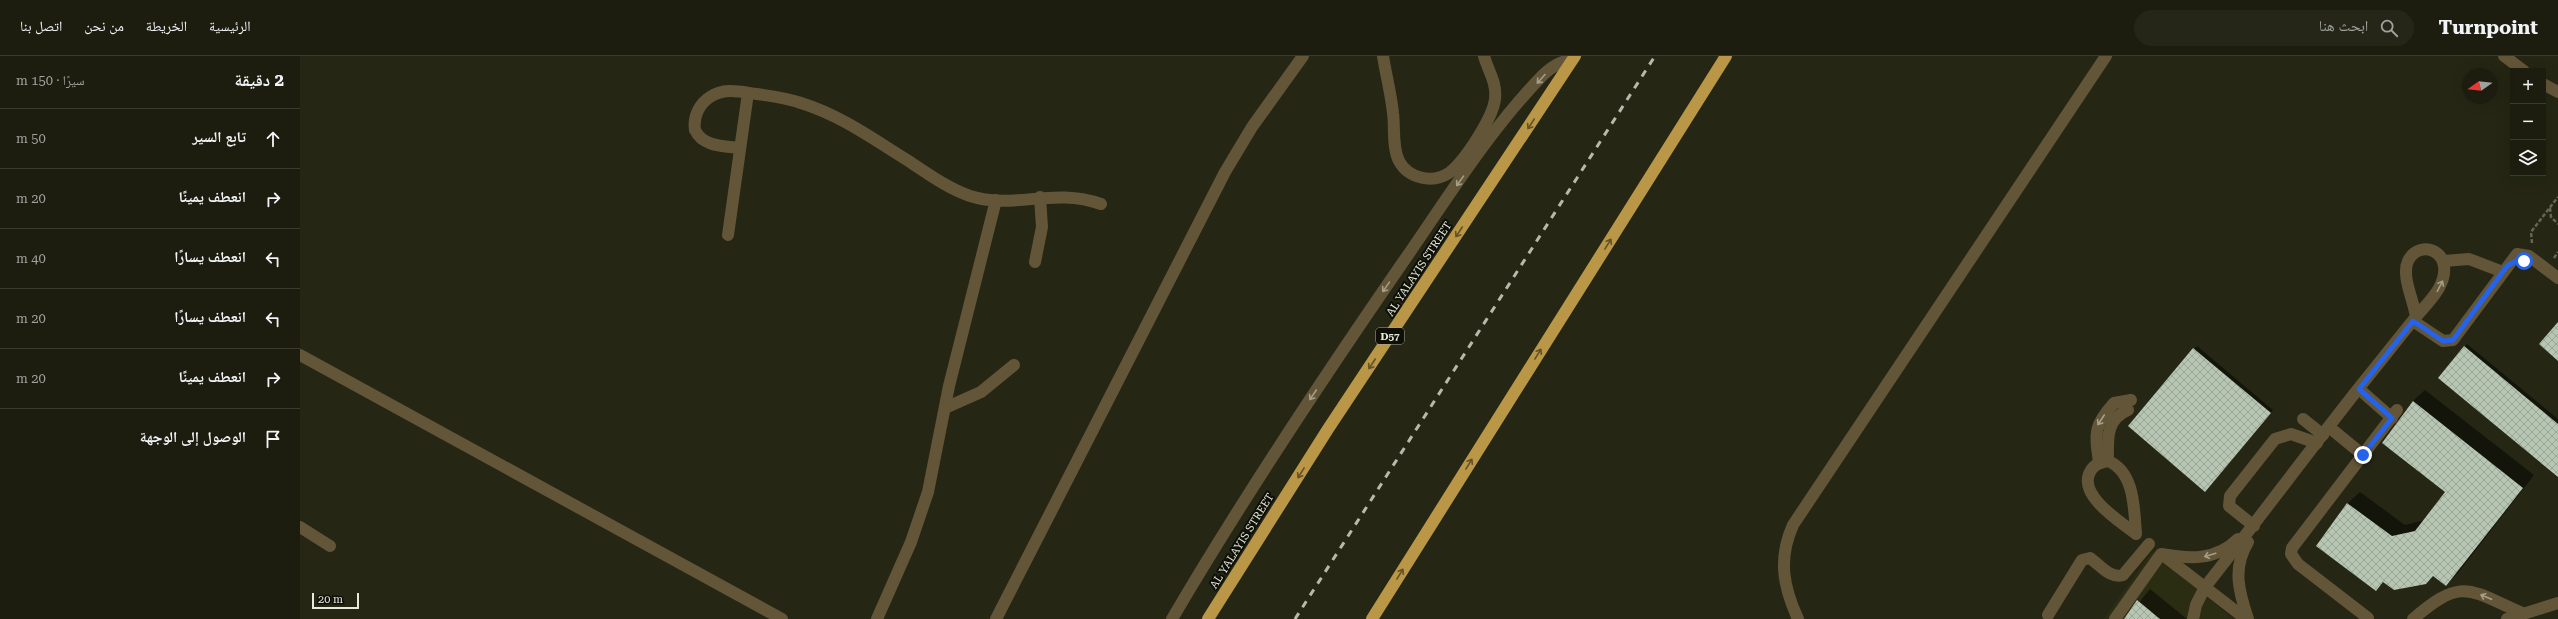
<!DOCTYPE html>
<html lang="ar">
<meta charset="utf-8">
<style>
body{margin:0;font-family:"Roboto Serif","Noto Naskh Arabic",serif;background:#252618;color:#f1f3f6;direction:rtl}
.controls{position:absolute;right:12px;top:12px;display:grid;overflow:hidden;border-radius:0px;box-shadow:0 4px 16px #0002}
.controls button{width:36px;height:36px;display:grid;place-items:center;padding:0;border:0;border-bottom:1px solid #3a3b2f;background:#1c1d0f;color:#f1f3f6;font:20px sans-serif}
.compass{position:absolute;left:2162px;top:12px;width:36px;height:36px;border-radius:50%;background:#1c1d0f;box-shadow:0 4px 16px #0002;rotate:255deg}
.scale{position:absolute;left:12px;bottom:10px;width:47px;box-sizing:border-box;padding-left:4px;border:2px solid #e7e9dd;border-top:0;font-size:11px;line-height:14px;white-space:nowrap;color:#e7e9dd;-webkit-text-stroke:3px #0e0f07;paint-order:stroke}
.stop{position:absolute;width:12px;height:12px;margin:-9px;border:3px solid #2563eb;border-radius:50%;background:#fff}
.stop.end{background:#2563eb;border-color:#fff;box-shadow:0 1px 4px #0008}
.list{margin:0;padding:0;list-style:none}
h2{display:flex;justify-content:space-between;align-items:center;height:52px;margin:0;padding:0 16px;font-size:17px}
h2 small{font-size:13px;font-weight:400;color:#a0a29e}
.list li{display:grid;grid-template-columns:26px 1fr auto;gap:12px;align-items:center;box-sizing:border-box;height:60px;padding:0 16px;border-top:1px solid #3a3b2f}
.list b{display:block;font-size:15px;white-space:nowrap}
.list em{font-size:13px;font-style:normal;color:#a0a29e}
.icon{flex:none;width:22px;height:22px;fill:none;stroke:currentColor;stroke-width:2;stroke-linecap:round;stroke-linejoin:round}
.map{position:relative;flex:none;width:2258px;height:563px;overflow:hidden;direction:ltr}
header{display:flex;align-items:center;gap:24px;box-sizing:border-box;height:56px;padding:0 20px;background:#1c1d0f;border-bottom:1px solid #3a3b2f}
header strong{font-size:19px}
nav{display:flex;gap:22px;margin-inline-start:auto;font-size:14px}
.search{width:280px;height:36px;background:#252618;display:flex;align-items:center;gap:10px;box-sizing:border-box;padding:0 14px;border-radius:22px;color:#a0a29e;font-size:15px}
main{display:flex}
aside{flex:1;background:#1c1d0f}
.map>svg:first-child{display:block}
</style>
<header>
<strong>Turnpoint</strong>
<div class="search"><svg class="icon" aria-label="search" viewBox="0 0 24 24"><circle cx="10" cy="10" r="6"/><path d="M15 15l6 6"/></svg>ابحث هنا</div>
<nav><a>الرئيسية</a><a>الخريطة</a><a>من نحن</a><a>اتصل بنا</a></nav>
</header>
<main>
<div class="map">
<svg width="2258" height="563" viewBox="0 0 2258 563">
<defs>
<pattern id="building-cross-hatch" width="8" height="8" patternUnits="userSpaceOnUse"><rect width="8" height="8" fill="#b6c6b3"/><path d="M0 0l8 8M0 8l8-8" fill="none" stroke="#9aa697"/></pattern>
</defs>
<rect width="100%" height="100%" fill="#252714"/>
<!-- built -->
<path fill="#2b2d13" d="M1852 496 1933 563H1804Z"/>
<!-- shadow -->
<g fill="#0007">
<path d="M2167 288 2258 363V419L2165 291Z"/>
<path d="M1897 290 1973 354 1908 432 1829 370Z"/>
<path d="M2125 334 2234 419 2158 517 2146 529 2134 519 2084 526 2076 534 2017 490 2048 447 2060 436 2105 469 2124 464 2146 436 2113 345Z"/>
<path d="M1850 533 1887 563H1825Z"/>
</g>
<!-- building -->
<g fill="url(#building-cross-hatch)">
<path d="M2258 266V305L2239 288Z"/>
<path d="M2164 290 2258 368V421L2138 322Z"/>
<path d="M1893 292 1971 357 1905 436 1828 370Z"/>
<path d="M2113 345 2223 432 2146 530 2133 520 2126 528 2094 534 2083 526 2076 535 2016 490 2047 447 2092 480 2115 475 2145 436 2082 387Z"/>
<path d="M1837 544 1860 563H1824Z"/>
</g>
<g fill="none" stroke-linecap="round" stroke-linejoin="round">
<!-- path -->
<g stroke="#656756" stroke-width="2.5" stroke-dasharray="4 2" stroke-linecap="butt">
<path d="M2250 152 2251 161 2258 168"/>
<path d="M2232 187 2231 176 2258 141"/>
<path d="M2254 202 2258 196"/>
</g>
<!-- minor -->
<g stroke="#635538" stroke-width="12">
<path d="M1083 0C1086 19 1091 38 1093 57 1095 72 1092 91 1099 105 1108 122 1132 128 1149 117 1164 106 1193 62 1195 43 1197 26 1188 15 1184 0"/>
<path d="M2204 0 2224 15"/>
<path d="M2243 28 2258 36"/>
<path d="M440 92C424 90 403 91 395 74 393 61 399 48 410 41 425 31 441 36 457 38 472 40 487 42 501 47 540 59 573 83 607 104 627 117 647 132 670 140 714 154 753 131 801 148"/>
<path d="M428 179 448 37"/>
<path d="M2144 205 2169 203 2203 216"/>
<path d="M735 206 742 171 740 141"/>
<path d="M2113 265 2143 285 2153 284 2217 198 2229 200 2258 222"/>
<path d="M0 299 482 563"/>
<path d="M2059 333 2092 362"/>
<path d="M645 352 681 336 714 309"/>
<path d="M2003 363 2023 379"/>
<path d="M2029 371 2063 399"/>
<path d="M1808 405C1835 416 1834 453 1836 478 1821 466 1780 441 1789 418 1793 409 1798 407 1808 405Z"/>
<path d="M1808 405C1808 384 1805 364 1828 354"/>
<path d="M1799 406C1795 378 1793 370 1814 347L1831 344"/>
<path d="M1954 470 1929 450 1930 440 1975 383 1991 378 2017 387"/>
<path d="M0 471 30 490"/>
<path d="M1948 486C1932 512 1939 536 1948 563"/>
<path d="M1863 499 1946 563"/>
<path d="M1748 559 1782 504 1790 502C1800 509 1810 523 1823 519L1849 488"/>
<path d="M2068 562 1998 508 1991 498 1992 492 2097 354"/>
<path d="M577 563 611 486 628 436 649 330 696 144"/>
<path d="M696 563 925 116 952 71 1003 0"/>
<path d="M872 563C943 442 1021 325 1101 209 1145 146 1189 74 1243 19 1251 11 1262 5 1273 3"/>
<path d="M1498 563C1483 530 1478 503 1493 469L1806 0"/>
<path d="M1815 563 1861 498C1889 503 1916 505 1938 483"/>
<path d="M1893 563 1896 549 1905 531C1958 464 2009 395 2062 328 2080 306 2097 284 2115 262 2123 252 2133 243 2139 232 2158 196 2120 181 2108 205 2101 220 2114 245 2116 261"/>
<path d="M2113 563C2162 521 2168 533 2222 557"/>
<path d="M2207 563 2258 547"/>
</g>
<!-- highway -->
<g stroke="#ba9647" stroke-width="12">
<path d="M908 563 1028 373 1275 0"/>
<path d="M1072 563 1426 0"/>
</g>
<!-- rail -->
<path stroke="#b7b9ac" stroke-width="3" stroke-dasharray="7 7" stroke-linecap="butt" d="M995 563 1355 0"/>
</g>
<!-- one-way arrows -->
<defs><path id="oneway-shaft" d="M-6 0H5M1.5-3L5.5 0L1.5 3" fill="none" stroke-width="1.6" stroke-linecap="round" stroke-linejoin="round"/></defs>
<g stroke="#a59f8a">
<use href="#oneway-shaft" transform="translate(1241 23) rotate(132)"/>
<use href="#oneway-shaft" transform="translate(1160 125) rotate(126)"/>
<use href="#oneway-shaft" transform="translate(2140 230) rotate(-63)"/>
<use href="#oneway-shaft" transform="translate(1086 231) rotate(125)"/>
<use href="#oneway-shaft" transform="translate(1013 339) rotate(124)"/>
<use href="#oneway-shaft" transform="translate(1801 364) rotate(123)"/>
<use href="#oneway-shaft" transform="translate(1910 499) rotate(163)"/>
<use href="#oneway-shaft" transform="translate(2186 541) rotate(-157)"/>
</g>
<g stroke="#645227">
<use href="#oneway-shaft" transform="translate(1231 68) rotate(123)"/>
<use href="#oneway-shaft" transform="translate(1159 176) rotate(123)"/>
<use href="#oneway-shaft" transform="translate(1308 188) rotate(-58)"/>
<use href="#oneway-shaft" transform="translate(1238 298) rotate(-58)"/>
<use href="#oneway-shaft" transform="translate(1072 308) rotate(123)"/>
<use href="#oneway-shaft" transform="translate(1169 408) rotate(-58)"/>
<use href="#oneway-shaft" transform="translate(1001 417) rotate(122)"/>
<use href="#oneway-shaft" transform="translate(1100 518) rotate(-58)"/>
</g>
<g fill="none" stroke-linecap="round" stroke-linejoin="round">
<!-- route -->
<path stroke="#2563eb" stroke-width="5" d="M2063 399 2092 362 2059 333 2113 265 2143 285 2153 284 2207 210 2216 205H2224"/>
</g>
<g text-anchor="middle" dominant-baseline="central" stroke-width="4" stroke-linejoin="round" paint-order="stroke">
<!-- shield labels -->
<rect fill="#0e0f07" stroke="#a6a89d" stroke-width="1" x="1076" y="272" width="28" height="16" rx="3"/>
<g font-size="10" font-weight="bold" fill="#e7e9dd">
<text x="1090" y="280">D57</text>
</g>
<!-- street labels -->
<g font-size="11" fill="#e7e9dd" stroke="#0e0f07">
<text transform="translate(1119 213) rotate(-57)">AL YALAYIS STREET</text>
<text transform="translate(942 485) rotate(-58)">AL YALAYIS STREET</text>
</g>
</g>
</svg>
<div class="controls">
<button>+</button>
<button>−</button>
<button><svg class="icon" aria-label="layers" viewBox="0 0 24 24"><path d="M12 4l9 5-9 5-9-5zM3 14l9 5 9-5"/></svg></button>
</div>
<svg class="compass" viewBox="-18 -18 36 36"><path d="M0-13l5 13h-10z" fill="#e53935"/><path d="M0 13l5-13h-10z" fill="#a0a29e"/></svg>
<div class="scale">20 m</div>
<div class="stop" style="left:2224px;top:205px"></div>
<div class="stop end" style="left:2063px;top:399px"></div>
</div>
<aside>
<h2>2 دقيقة<small>سيرًا · 150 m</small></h2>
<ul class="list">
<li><svg class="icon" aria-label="ahead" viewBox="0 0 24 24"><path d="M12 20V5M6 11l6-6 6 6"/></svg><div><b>تابع السير</b></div><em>50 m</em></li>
<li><svg class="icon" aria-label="right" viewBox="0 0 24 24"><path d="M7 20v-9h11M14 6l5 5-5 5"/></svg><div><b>انعطف يمينًا</b></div><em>20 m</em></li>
<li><svg class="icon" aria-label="left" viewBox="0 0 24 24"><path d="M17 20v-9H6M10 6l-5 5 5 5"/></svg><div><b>انعطف يسارًا</b></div><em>40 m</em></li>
<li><svg class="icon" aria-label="left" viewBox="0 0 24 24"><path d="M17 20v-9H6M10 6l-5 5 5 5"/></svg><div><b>انعطف يسارًا</b></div><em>20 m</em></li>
<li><svg class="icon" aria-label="right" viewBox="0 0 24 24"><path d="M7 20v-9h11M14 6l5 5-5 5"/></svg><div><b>انعطف يمينًا</b></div><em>20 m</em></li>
<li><svg class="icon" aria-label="arrive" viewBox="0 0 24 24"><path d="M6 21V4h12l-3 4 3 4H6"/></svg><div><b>الوصول إلى الوجهة</b></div></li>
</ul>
</aside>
</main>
